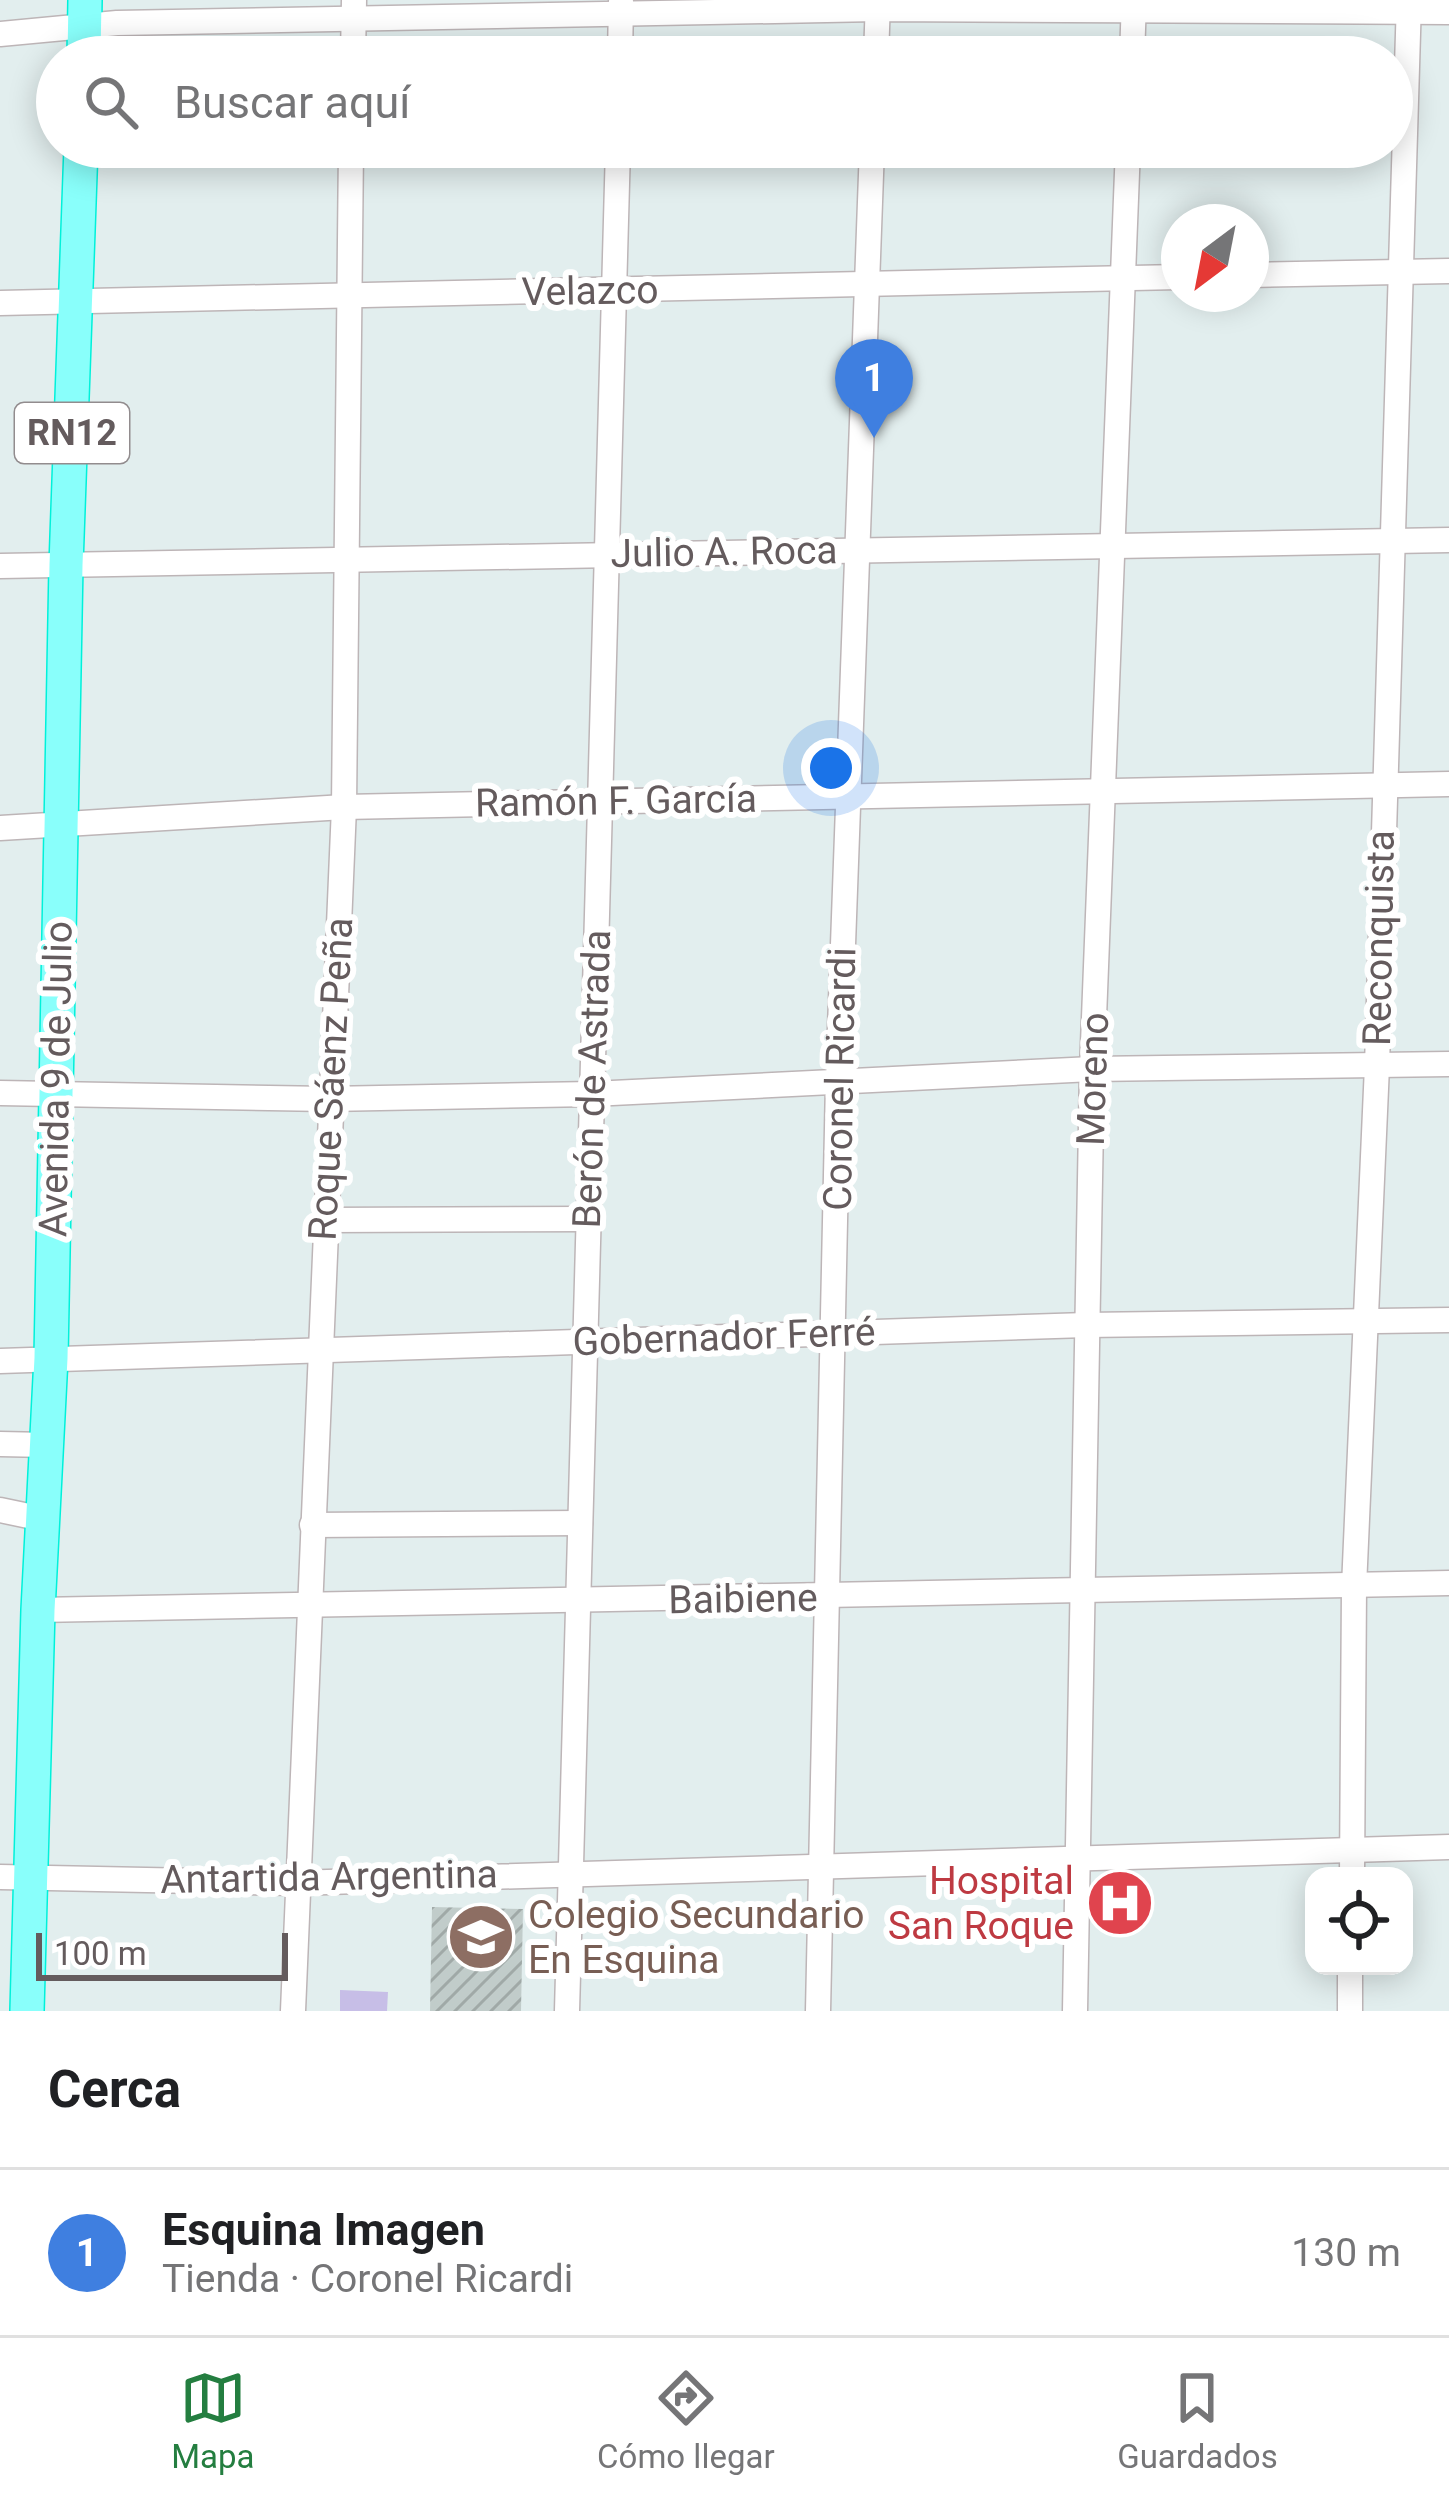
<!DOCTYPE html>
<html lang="es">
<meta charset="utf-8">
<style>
body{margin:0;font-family:Roboto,sans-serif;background:#f6f6f6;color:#202124}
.controls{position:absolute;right:36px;bottom:36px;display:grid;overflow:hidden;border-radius:24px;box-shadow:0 6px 30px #0003}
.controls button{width:108px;height:108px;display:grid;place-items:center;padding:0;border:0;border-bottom:3px solid #e0e0e0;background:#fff;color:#202124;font:60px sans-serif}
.compass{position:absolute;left:1161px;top:204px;width:108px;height:108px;border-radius:50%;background:#fff;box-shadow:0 6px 30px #0003;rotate:212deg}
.scale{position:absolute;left:36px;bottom:30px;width:252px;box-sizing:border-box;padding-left:12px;border:6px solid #645b5d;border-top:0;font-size:33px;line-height:42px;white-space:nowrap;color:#645b5d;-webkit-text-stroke:9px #fff;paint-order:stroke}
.you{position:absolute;left:831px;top:768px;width:42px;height:42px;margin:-30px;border:9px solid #fff;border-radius:50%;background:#1a73e8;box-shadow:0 0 0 18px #1a73e833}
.badge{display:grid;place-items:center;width:78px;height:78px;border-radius:50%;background:#247e40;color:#fff;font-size:39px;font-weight:700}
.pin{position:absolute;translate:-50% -99px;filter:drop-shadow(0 3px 6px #0008)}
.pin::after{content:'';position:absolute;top:63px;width:42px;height:36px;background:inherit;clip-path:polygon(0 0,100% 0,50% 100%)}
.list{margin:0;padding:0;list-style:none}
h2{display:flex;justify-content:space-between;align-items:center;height:156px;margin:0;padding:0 48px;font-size:51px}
h2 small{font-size:39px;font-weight:400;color:#757577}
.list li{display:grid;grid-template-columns:78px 1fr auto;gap:36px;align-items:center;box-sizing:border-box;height:168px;padding:0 48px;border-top:3px solid #e0e0e0}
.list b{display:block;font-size:45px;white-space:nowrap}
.list p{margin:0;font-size:39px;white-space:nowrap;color:#757577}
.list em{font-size:39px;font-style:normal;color:#757577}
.icon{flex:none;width:66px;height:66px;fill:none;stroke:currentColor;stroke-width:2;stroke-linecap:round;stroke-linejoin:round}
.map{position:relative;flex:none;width:1449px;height:2011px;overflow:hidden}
.search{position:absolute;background:#fff;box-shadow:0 6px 30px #0003;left:36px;right:36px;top:36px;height:132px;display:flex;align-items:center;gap:30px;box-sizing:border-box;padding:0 42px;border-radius:66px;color:#757577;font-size:45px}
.sheet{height:324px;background:#fff}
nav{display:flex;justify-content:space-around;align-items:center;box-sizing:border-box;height:168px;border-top:3px solid #e0e0e0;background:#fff;font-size:33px;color:#757577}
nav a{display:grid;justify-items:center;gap:6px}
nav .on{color:#247e40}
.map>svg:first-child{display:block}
</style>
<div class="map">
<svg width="1449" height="2011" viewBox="0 0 1449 2011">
<defs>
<pattern id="building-hatch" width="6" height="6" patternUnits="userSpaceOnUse" patternTransform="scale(3)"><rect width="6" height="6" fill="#c1ccca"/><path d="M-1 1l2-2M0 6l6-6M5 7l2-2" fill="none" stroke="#a0a9a7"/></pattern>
</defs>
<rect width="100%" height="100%" fill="#e2eeee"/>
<!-- grass -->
<path fill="#c7bee7" d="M340 1990 388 1992 387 2011H340Z"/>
<!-- building -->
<path fill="url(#building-hatch)" d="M432 1907 523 1909 521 2011H430Z"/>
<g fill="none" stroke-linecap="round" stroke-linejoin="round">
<!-- minor casing -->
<g stroke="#bdb5b7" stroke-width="27">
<g id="minor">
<path d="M0 34 117 23 878 9 1449 12"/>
<path d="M353 57 354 0"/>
<path d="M620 57 621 2"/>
<path d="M876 57 878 0"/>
<path d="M1132 57 1134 0"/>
<path d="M1251 275 1449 271"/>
<path d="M0 303 1179 277"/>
<path d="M0 566 1449 540"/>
<path d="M0 828 344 807 1449 784"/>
<path d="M0 1093 328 1099 592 1094 1092 1069 1449 1064"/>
<path d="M326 1220 589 1219"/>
<path d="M0 1361 1086 1325 1449 1320"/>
<path d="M0 1444 47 1445"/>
<path d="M0 1510 43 1519"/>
<path d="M312 1525 580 1523"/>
<path d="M38 1610 1449 1583"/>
<path d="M1352 1876 1354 1587 1377 1066 1409 0"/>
<path d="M0 1877 296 1883 1449 1847"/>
<path d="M293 2011 344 807 351 147"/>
<path d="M567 2011 618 147"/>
<path d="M818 2011 838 1082 872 147"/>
<path d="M1075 2011 1092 1069 1128 147"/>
<path d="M1350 2011V1966"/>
</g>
</g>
<!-- highway casing -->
<g stroke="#00f1da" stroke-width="36">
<g id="highway">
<path d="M84 57 85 0"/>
<path d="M27 2011 38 1610 51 1358 66 565 81 147"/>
</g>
</g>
<!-- minor -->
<use href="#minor" stroke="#fff" stroke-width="24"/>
<!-- highway -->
<use href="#highway" stroke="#89fffb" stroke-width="33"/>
</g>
<!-- icons -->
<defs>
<g id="hospital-disc" transform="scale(3.45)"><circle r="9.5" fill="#e0444e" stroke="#fff"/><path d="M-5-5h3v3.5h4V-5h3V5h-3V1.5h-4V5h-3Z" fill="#fff"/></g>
<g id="school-disc" transform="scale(3.45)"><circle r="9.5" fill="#8d6e63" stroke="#fff"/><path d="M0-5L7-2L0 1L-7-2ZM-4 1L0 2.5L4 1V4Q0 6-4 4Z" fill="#fff"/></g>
</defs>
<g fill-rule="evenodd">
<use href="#hospital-disc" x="1120" y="1903"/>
<use href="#school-disc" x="481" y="1937"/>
</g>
<g text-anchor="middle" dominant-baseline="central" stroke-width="12" stroke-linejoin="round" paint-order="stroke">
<!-- shield labels -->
<rect fill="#fff" stroke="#928c8e" stroke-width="3" x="15" y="403" width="114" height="60" rx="9"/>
<g font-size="36" font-weight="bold" fill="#645b5d">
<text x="72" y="433">RN12</text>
</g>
<!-- street labels -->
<g font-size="39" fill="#645b5d" stroke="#fff">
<text transform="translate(590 291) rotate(-1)">Velazco</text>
<text transform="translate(724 552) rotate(-1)">Julio A. Roca</text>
<text transform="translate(616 801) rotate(-1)">Ramón F. García</text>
<text transform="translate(1379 938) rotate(-89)">Reconquista</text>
<text transform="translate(56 1079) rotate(-89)">Avenida 9 de Julio</text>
<text transform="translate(331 1079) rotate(-87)">Roque Sáenz Peña</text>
<text transform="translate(592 1079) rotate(-88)">Berón de Astrada</text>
<text transform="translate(840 1079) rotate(-89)">Coronel Ricardi</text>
<text transform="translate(1093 1079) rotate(-88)">Moreno</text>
<text transform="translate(724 1337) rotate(-2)">Gobernador Ferré</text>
<text transform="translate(743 1599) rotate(-1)">Baibiene</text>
<text transform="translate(329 1877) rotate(-1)">Antartida Argentina</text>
</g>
<!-- health labels -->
<g font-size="39" fill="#be3a42" stroke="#fff" text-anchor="end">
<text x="1074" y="1881">Hospital<tspan x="1074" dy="45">San Roque</tspan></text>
</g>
<!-- education labels -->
<g font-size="39" fill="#785e54" stroke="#fff" text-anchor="start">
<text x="528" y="1915">Colegio Secundario<tspan x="528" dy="45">En Esquina</tspan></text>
</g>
</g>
</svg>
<div class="controls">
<button><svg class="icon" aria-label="locate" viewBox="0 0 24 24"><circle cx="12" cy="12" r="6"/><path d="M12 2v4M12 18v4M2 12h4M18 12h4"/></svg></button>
</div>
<svg class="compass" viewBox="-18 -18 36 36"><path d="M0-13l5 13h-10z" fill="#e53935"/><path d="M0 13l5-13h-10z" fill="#757577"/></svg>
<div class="scale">100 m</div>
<div class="you"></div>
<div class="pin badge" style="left:874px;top:438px;background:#3f7fe0">1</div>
<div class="search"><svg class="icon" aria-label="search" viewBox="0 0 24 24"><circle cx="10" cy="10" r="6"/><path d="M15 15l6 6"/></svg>Buscar aquí</div>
</div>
<section class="sheet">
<h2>Cerca<small></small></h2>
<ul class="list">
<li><span class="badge" style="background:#3f7fe0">1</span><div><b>Esquina Imagen</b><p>Tienda · Coronel Ricardi</p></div><em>130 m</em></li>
</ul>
</section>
<nav>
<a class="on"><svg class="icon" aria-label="map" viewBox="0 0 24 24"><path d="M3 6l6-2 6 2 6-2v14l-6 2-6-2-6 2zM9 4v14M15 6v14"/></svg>Mapa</a>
<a><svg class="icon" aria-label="directions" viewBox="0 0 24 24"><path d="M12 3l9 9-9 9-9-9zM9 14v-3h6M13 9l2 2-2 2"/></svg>Cómo llegar</a>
<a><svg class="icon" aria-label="saved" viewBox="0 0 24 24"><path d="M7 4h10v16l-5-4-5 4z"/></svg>Guardados</a>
</nav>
